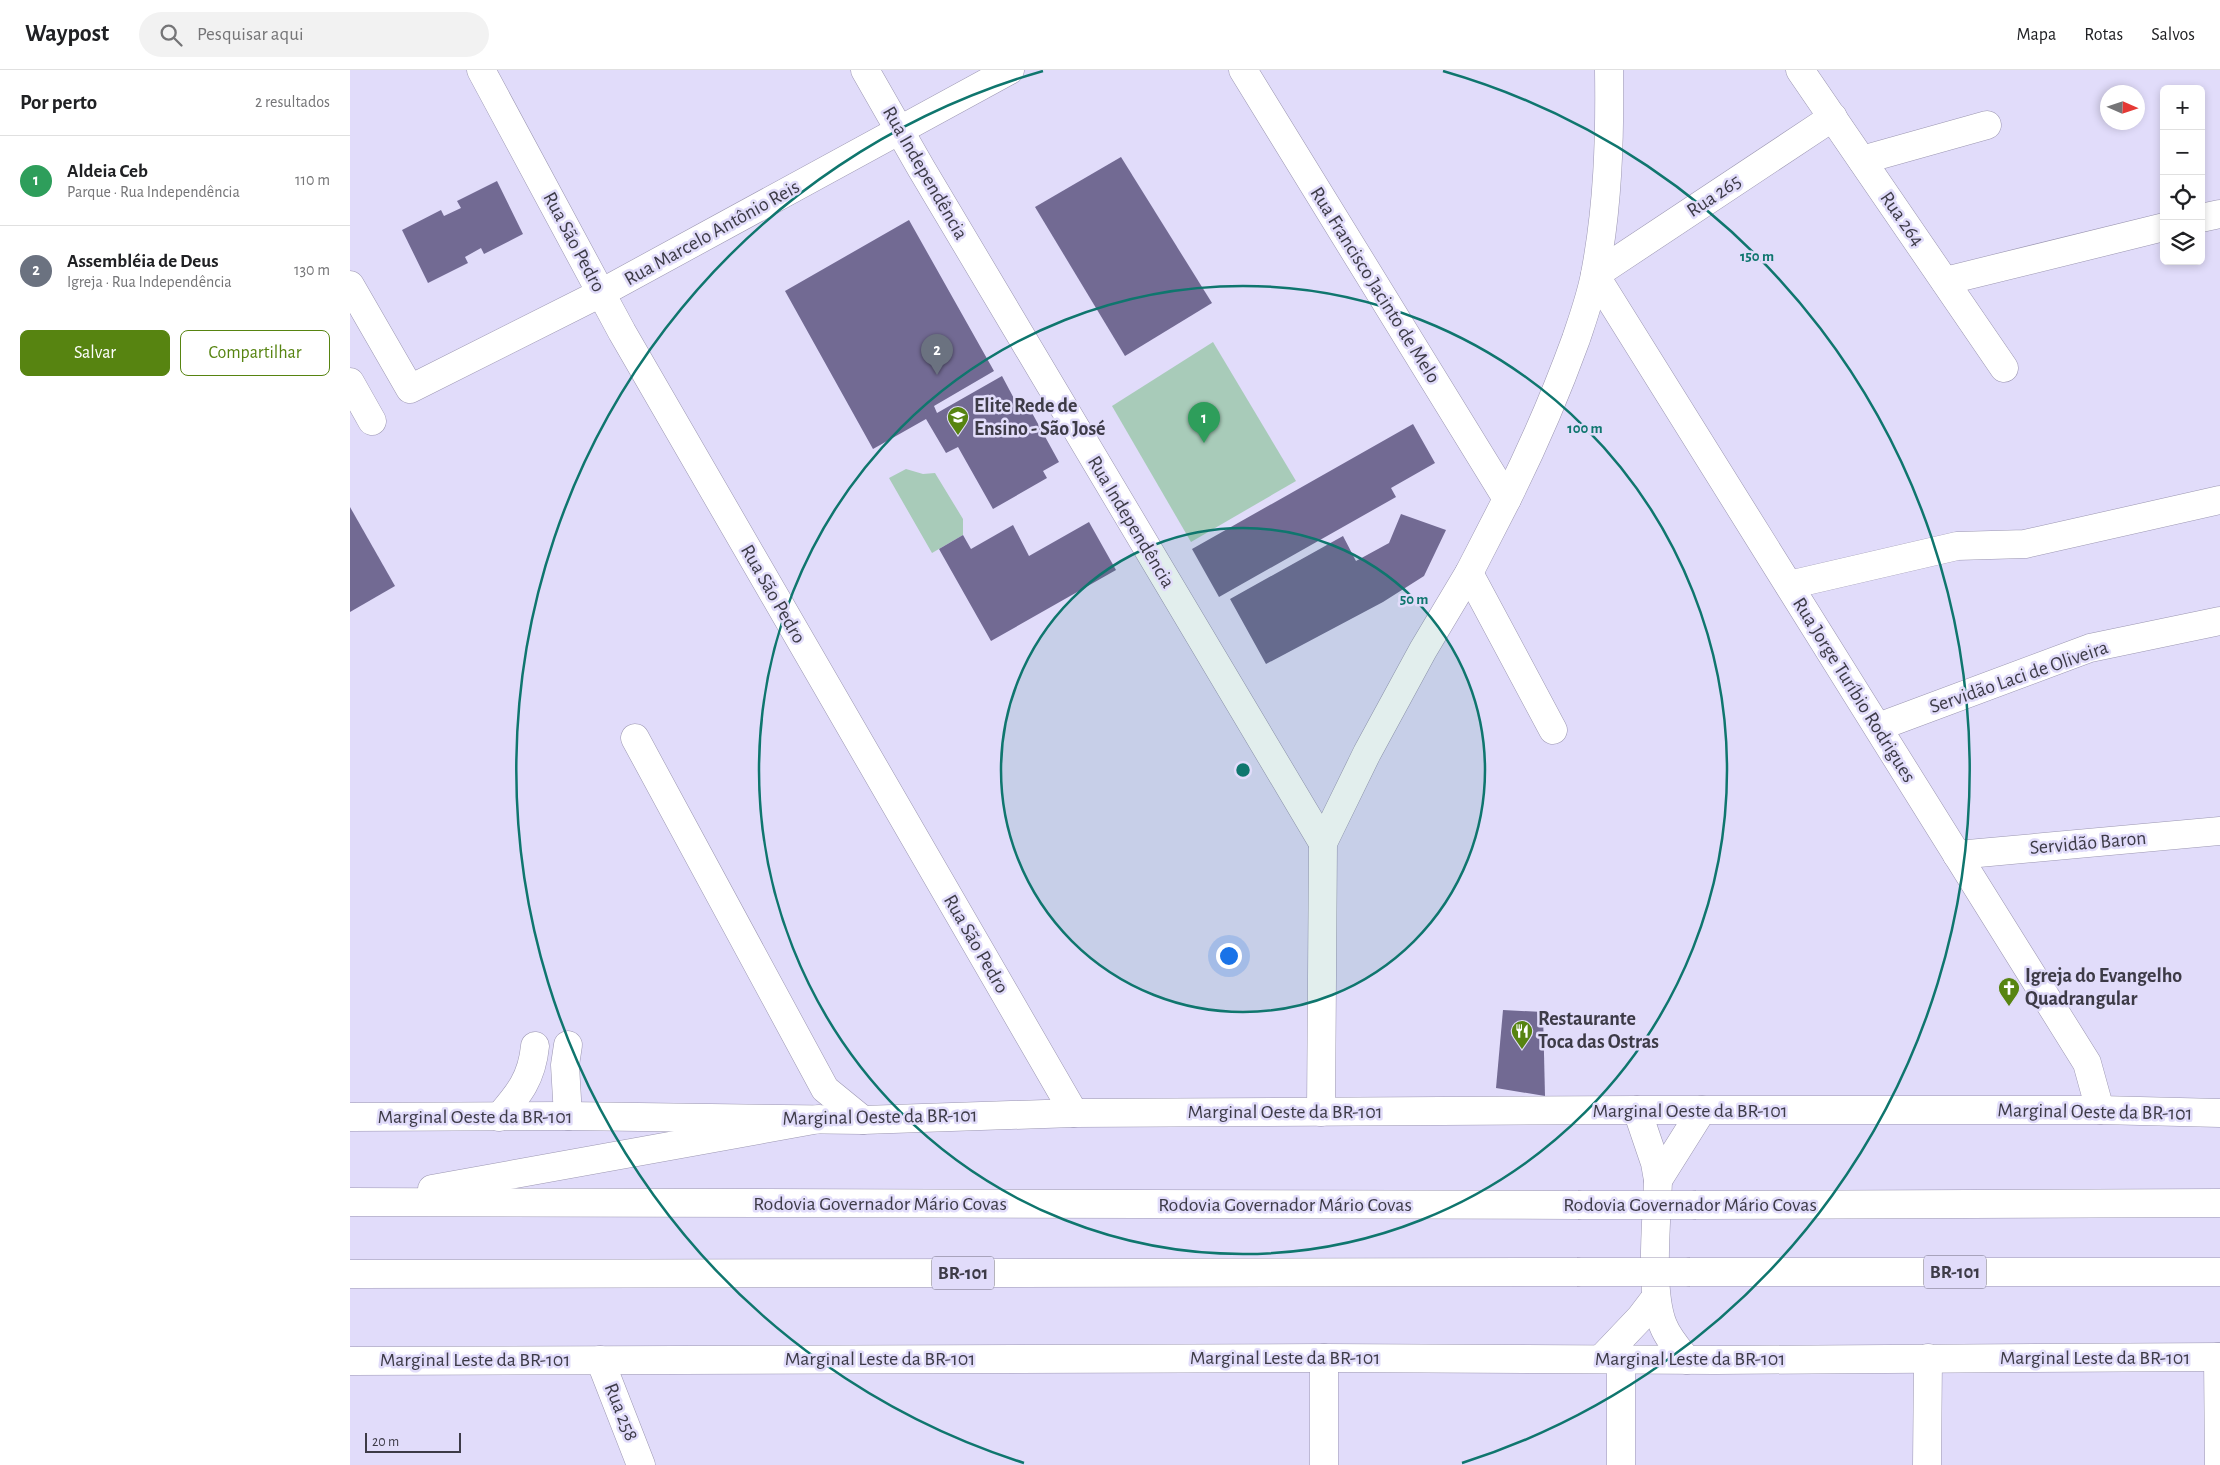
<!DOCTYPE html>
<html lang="pt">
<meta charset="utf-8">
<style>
body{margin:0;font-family:"Alegreya Sans",sans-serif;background:#f2f2f2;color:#202124}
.controls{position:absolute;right:15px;top:15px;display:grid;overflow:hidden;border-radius:8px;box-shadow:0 2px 8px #0003}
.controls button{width:45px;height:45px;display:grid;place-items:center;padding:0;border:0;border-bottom:1px solid #e0e0e0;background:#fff;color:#202124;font:25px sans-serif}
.compass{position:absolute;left:1750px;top:15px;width:45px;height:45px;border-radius:50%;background:#fff;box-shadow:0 2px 8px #0003;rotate:93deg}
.scale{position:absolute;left:15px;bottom:12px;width:96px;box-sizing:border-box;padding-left:5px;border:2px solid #3d3b47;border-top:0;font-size:14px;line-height:18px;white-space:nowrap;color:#3d3b47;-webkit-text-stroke:4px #e1dcfa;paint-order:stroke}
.you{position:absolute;left:878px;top:885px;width:18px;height:18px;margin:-12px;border:4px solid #fff;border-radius:50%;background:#1a73e8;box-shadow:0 0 0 8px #1a73e833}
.badge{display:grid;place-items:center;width:32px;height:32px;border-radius:50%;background:#578411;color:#fff;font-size:16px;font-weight:700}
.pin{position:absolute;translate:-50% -41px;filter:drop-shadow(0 1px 2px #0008)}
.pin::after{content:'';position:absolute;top:26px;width:18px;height:15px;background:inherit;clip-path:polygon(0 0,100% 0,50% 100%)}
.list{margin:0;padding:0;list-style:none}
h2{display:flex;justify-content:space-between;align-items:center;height:65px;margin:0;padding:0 20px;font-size:21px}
h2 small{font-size:16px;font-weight:400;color:#757577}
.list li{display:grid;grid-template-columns:32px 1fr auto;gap:15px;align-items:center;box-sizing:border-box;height:90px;padding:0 20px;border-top:1px solid #e0e0e0}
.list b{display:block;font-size:19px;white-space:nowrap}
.list p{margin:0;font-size:16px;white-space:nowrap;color:#757577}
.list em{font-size:16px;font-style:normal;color:#757577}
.actions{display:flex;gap:10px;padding:15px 20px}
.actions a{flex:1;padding:11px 0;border:1px solid #578411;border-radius:8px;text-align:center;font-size:18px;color:#578411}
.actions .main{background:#578411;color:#fff}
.icon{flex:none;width:28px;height:28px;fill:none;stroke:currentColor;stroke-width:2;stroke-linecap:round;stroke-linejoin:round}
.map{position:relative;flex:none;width:1870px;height:1395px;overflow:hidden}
header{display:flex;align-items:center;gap:30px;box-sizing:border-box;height:70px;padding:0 25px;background:#fff;border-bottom:1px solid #e0e0e0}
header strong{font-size:24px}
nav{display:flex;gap:28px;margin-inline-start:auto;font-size:18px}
.search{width:350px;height:45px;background:#f2f2f2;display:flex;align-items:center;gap:12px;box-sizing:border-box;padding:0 18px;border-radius:28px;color:#757577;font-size:19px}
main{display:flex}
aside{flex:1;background:#fff}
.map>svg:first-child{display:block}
</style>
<header>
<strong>Waypost</strong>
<div class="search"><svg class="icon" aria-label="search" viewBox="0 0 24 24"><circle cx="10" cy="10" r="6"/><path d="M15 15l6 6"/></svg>Pesquisar aqui</div>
<nav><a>Mapa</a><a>Rotas</a><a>Salvos</a></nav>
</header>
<main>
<aside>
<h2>Por perto<small>2 resultados</small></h2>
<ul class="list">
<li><span class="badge" style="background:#2e9e5b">1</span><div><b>Aldeia Ceb</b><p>Parque · Rua Independência</p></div><em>110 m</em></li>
<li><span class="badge" style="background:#6b7280">2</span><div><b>Assembléia de Deus</b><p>Igreja · Rua Independência</p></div><em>130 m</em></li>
</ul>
<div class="actions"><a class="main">Salvar</a><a>Compartilhar</a></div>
</aside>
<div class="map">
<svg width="1870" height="1395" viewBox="0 0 1870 1395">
<rect width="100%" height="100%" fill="#e1dcfa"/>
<!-- green -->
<g fill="#a8cbb9">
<path d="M863 272 946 411 841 472 762 336Z"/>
<path d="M556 399 573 404 585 403 613 449V465L582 483 539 408Z"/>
</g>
<!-- building -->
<g fill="#726a93">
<path d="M771 87 862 233 775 286 685 137Z"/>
<path d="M147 111 173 164 134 184 131 178 115 187 118 193 78 213 52 160 91 140 94 146 111 138 107 131Z"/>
<path d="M559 150 644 301 584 336 587 343 652 306 668 336 676 332 709 392 693 401 697 408 643 439 608 377 596 383 576 349 523 379 435 221Z"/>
<path d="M1063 354 1085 393 1041 418 1046 427 869 527 842 479Z"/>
<path d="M0 437 45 516 0 542Z"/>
<path d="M1051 444 1096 460 1074 506 1033 532 916 594 880 529 993 466 1006 491 1039 473Z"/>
<path d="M739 452 766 500 641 571 589 479 613 465 621 479 663 455 679 486Z"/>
<path d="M1153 940 1193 942 1195 1026 1146 1018Z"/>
</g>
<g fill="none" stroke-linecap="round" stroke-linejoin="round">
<!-- minor casing -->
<g stroke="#9b96b1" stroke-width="29">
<g id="minor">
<path d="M131 0 272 262 724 1043"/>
<path d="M1450 0 1654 298"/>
<path d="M1483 47 1245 205 1737 993 1750 1040"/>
<path d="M1512 90 1637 55"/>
<path d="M1851 148 1870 144"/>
<path d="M1595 211 1814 157"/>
<path d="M0 215 60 319 251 223 660 0"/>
<path d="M0 312 22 351"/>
<path d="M1157 429C1183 377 1206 324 1226 269 1233 248 1241 226 1245 204 1258 136 1260 69 1259 0"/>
<path d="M1119 503 1203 660"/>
<path d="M1439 515 1607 476 1675 474 1870 430"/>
<path d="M1528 657 1740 578 1870 551"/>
<path d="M285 668 475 1019 513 1050"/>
<path d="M1607 785 1870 761"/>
<path d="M218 975 215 995 218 1046"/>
<path d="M149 1047C169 1024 182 1008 185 976"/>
<path d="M1868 1287 1869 1395"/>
<path d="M974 1288V1395"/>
<path d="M1271 1289V1395"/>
<path d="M250 1290 291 1395"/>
<path d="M1577 1395 1578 1288"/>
</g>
</g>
<!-- major casing -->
<g stroke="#9b96b1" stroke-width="29">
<g id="major">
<path d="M515 0 571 98 973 773"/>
<path d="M893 0 1157 429 1119 503 1073 580 1017 683 973 773 971 1042"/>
<path d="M1287 1040 1305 1093 1308 1110C1307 1149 1299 1220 1313 1255 1318 1268 1328 1279 1337 1290"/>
<path d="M0 1047 218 1046 513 1050 724 1043 1287 1040H1750L1870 1043"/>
<path d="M1308 1110 1352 1040"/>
<path d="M1252 1288 1290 1248 1306 1227"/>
<path d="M0 1291 974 1288 1366 1290 1870 1287"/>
</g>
</g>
<!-- highway casing -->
<g stroke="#9b96b1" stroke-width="29">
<g id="highway">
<path d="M82 1119 469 1049"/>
<path d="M0 1132 1228 1135"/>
<path d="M1346 1135 1870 1133"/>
<path d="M1340 1202H1870"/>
<path d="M0 1204 1227 1202"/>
</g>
</g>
<!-- minor -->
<use href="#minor" stroke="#fff" stroke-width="28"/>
<!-- major -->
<use href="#major" stroke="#fff" stroke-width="28"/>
<!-- highway -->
<use href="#highway" stroke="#fff" stroke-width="28"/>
<!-- highway-bridge casing -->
<g stroke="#9b96b1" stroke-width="29" stroke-linecap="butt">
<g id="highway-bridge">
<path d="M1228 1135H1346"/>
<path d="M1227 1202H1340"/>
</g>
</g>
<!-- highway-bridge -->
<use href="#highway-bridge" stroke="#fff" stroke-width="28"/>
</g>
<!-- distance rings -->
<circle cx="893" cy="700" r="242" fill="#0f766e" fill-opacity=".12"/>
<g fill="none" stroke="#0f766e" stroke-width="2.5">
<circle cx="893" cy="700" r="242"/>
<circle cx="893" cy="700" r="484"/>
<path d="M674 1393A727 727 0 0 1 693 1M1093 1A727 727 0 0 1 1112 1393"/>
</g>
<!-- icons -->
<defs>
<g id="school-pin" transform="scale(1.125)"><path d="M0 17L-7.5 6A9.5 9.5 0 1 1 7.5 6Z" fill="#578411" stroke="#e1dcfa"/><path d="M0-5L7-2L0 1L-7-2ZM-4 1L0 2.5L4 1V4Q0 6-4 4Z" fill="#fff"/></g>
<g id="church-pin" transform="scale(1.125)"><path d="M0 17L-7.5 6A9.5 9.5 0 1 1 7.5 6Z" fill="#578411" stroke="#e1dcfa"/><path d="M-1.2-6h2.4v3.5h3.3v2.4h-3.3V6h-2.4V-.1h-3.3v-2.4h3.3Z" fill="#fff"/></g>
<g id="restaurant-pin" transform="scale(1.125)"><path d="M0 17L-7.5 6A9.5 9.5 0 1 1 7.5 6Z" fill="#578411" stroke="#e1dcfa"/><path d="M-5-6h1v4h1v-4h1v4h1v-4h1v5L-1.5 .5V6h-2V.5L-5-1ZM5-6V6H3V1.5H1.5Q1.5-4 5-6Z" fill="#fff"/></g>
</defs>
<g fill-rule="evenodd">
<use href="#school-pin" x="608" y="347"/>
<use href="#church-pin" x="1659" y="918"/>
<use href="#restaurant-pin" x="1172" y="961"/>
</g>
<g text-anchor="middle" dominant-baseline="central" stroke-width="5" stroke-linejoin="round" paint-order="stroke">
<!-- shield labels -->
<g fill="#e1dcfa" stroke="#6e6b7d" stroke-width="1">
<rect x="1574" y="1185.5" width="62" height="33" rx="4"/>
<rect x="582" y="1186.5" width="62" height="33" rx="4"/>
</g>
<g font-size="19" font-weight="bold" fill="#3d3b47">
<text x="1605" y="1202">BR-101</text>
<text x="613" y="1203">BR-101</text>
</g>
<!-- street labels -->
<g font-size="20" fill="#3d3b47" stroke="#e1dcfa">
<text transform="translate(575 103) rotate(60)">Rua Independência</text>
<text transform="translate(1364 126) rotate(-34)">Rua 265</text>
<text transform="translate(1552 149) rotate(55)">Rua 264</text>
<text transform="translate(362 163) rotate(-29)">Rua Marcelo Antônio Reis</text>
<text transform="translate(224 172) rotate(62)">Rua São Pedro</text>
<text transform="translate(1025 215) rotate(58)">Rua Francisco Jacinto de Melo</text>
<text transform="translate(781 452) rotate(59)">Rua Independência</text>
<text transform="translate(423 524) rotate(60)">Rua São Pedro</text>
<text transform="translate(1669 607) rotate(-19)">Servidão Laci de Oliveira</text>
<text transform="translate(1504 620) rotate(58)">Rua Jorge Turíbio Rodrigues</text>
<text transform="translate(1738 773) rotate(-5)">Servidão Baron</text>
<text transform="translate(626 874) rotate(60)">Rua São Pedro</text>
<text x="1340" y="1041">Marginal Oeste da BR-101</text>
<text x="935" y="1042">Marginal Oeste da BR-101</text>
<text transform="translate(1745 1042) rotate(1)">Marginal Oeste da BR-101</text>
<text x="125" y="1047">Marginal Oeste da BR-101</text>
<text transform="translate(530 1047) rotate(-1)">Marginal Oeste da BR-101</text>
<text x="530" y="1134">Rodovia Governador Mário Covas</text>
<text x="935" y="1135">Rodovia Governador Mário Covas</text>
<text x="1340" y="1135">Rodovia Governador Mário Covas</text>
<text x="935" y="1288">Marginal Leste da BR-101</text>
<text x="1745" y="1288">Marginal Leste da BR-101</text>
<text x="530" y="1289">Marginal Leste da BR-101</text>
<text x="1340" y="1289">Marginal Leste da BR-101</text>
<text x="125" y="1290">Marginal Leste da BR-101</text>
<text transform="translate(271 1342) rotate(68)">Rua 258</text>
</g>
<!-- poi labels -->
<g font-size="20" font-weight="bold" fill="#3d3b47" stroke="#e1dcfa" text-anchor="start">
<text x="624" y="336">Elite Rede de<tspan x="624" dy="23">Ensino - São José</tspan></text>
<text x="1675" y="906">Igreja do Evangelho<tspan x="1675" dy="23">Quadrangular</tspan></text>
<text x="1188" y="949">Restaurante<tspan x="1188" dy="23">Toca das Ostras</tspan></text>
</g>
</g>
<circle cx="893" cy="700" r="8" fill="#0f766e" stroke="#e1dcfa" stroke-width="2.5"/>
<g font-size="15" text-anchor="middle" font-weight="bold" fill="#0f766e" stroke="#e1dcfa" stroke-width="5" stroke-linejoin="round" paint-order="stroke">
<text x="1407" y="191">150 m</text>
<text x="1235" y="363">100 m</text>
<text x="1064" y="534">50 m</text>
</g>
</svg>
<div class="controls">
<button>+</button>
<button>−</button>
<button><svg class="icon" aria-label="locate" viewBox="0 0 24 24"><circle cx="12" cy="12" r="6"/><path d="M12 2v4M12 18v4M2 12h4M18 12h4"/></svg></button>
<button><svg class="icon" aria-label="layers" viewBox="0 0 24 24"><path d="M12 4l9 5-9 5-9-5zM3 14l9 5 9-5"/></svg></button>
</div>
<svg class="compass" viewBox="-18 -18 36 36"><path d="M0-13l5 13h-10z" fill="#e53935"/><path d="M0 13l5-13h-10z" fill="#757577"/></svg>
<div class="scale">20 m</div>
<div class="you"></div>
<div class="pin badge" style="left:854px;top:373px;background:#2e9e5b">1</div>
<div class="pin badge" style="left:587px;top:305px;background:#6b7280">2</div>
</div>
</main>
